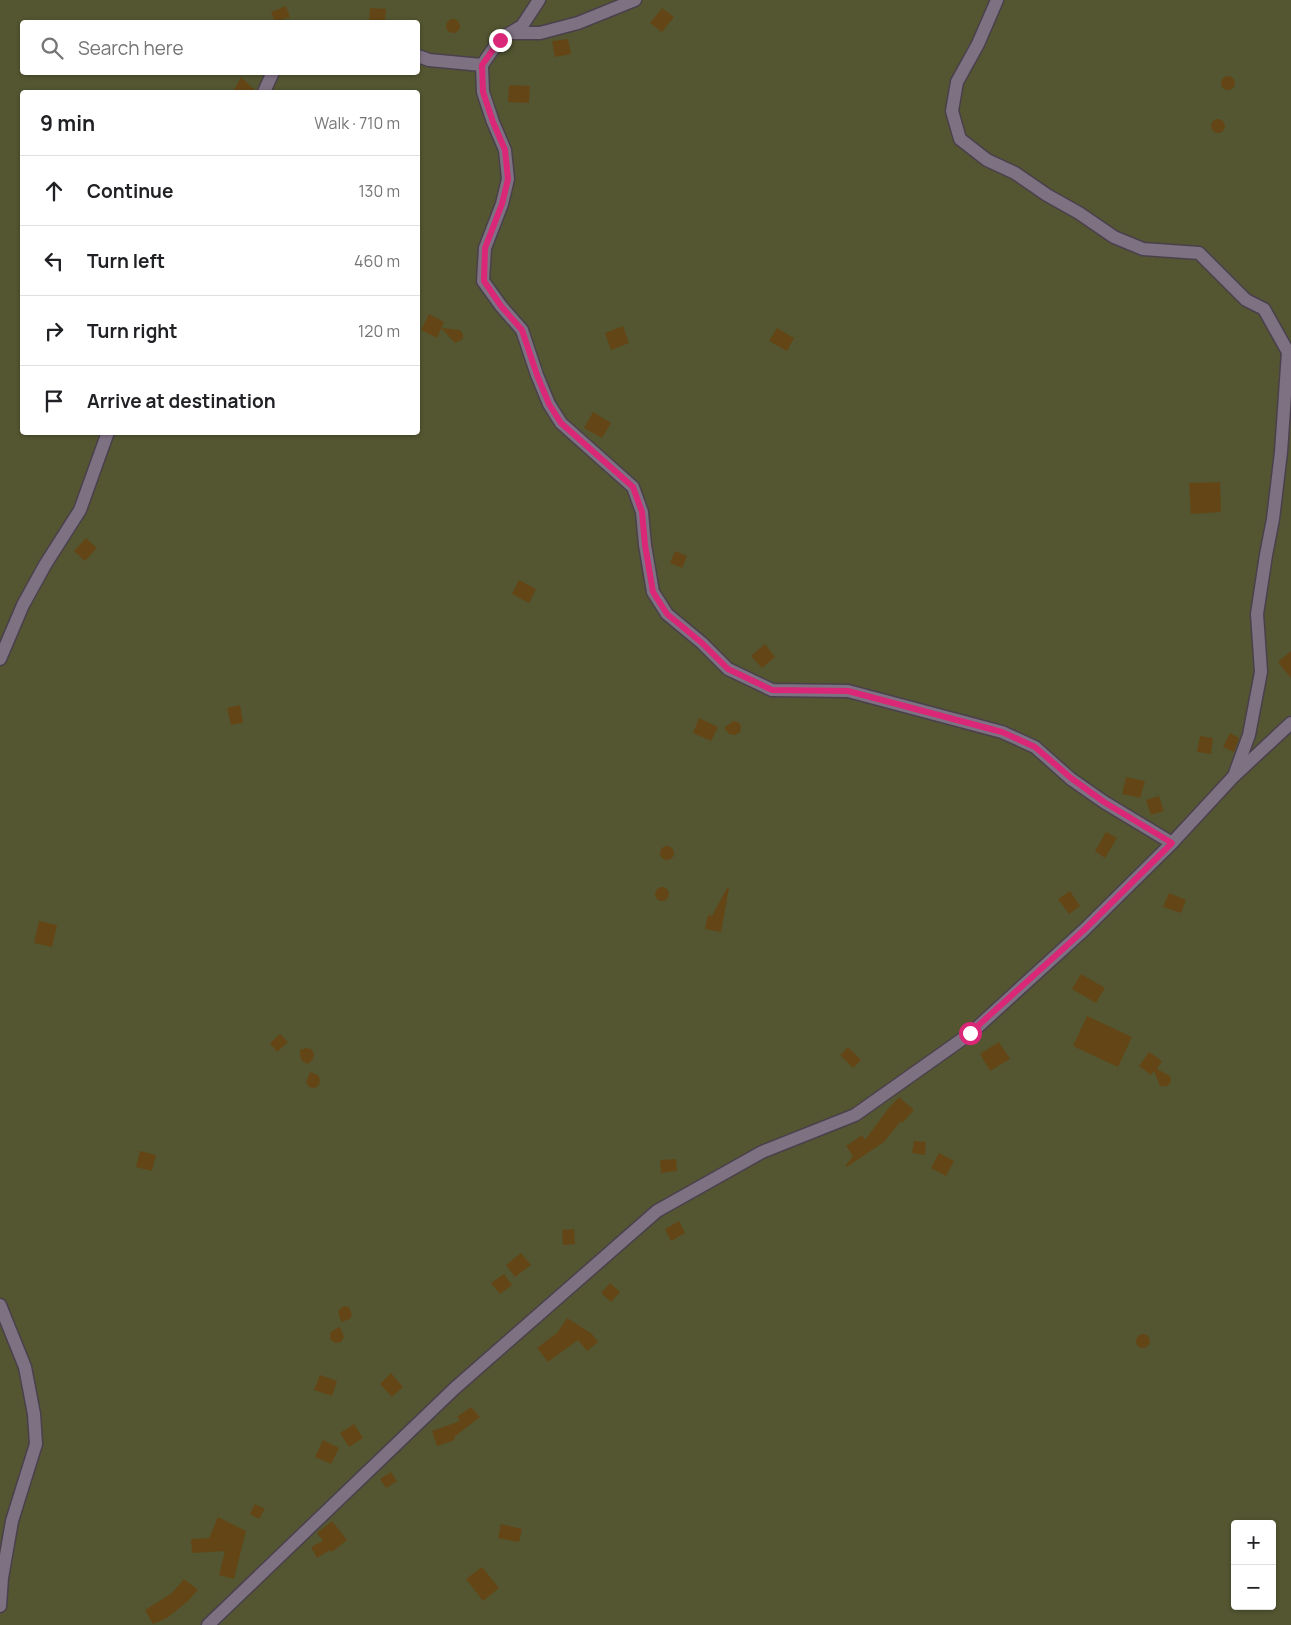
<!DOCTYPE html>
<meta charset="utf-8">
<style>
body{margin:0;font-family:Manrope,sans-serif;background:#f6f6f6;color:#202124}
.controls{position:absolute;right:15px;bottom:15px;display:grid;overflow:hidden;border-radius:5px;box-shadow:0 1px 4px #0004}
.controls button{width:45px;height:45px;display:grid;place-items:center;padding:0;border:0;border-bottom:1px solid #e0e0e0;background:#fff;color:#202124;font:25px sans-serif}
.stop{position:absolute;width:15px;height:15px;margin:-11px;border:4px solid #db2777;border-radius:50%;background:#fff}
.stop.end{background:#db2777;border-color:#fff;box-shadow:0 1px 5px #0008}
.list{margin:0;padding:0;list-style:none}
h2{display:flex;justify-content:space-between;align-items:center;height:65px;margin:0;padding:0 20px;font-size:21px}
h2 small{font-size:16px;font-weight:400;color:#757577}
.list li{display:grid;grid-template-columns:32px 1fr auto;gap:15px;align-items:center;box-sizing:border-box;height:70px;padding:0 20px;border-top:1px solid #e0e0e0}
.list b{display:block;font-size:19px;white-space:nowrap}
.list em{font-size:16px;font-style:normal;color:#757577}
.icon{flex:none;width:28px;height:28px;fill:none;stroke:currentColor;stroke-width:2;stroke-linecap:round;stroke-linejoin:round}
.map{position:relative;flex:none;width:1291px;height:1625px;overflow:hidden}
.search{position:absolute;background:#fff;box-shadow:0 1px 4px #0004;left:20px;top:20px;width:400px;height:55px;display:flex;align-items:center;gap:12px;box-sizing:border-box;padding:0 18px;border-radius:5px;color:#757577;font-size:19px}
.panel{position:absolute;background:#fff;box-shadow:0 1px 4px #0004;left:20px;top:90px;width:400px;height:345px;border-radius:5px}
.map>svg:first-child{display:block}
</style>
<div class="map">
<svg width="1291" height="1625" viewBox="0 0 1291 1625">
<rect width="100%" height="100%" fill="#312534"/>
<!-- green -->
<path fill="#535631" fill-rule="evenodd" d="M0 0H1291V1625H0ZM22 22H418V72H22ZM22 92H418V432H22ZM1235 1524H1272V1606H1235Z"/>
<!-- building -->
<g fill="#644616">
<path d="M286 6 290 17 275 22 271 12Z"/>
<path d="M370 8 386 9 385 22H369Z"/>
<path d="M662 8 674 17 662 32 650 23Z"/>
<circle cx="453" cy="26" r="7"/>
<path d="M568 39 571 54 555 57 552 41Z"/>
<circle cx="1228" cy="83" r="7"/>
<path d="M241 77 256 91V92H233Z"/>
<path d="M509 85 530 86 529 103 508 102Z"/>
<circle cx="1218" cy="126" r="7"/>
<path d="M429 314 444 322 437 338 421 330Z"/>
<path d="M623 326 629 343 611 350 605 333Z"/>
<path d="M441 328 460 330 463 334V339L455 343Z"/>
<path d="M777 328 794 338 787 351 769 341Z"/>
<path d="M593 412 611 423 602 438 584 428Z"/>
<path d="M1220 482 1221 512 1191 514 1189 483Z"/>
<path d="M86 538 97 548 85 561 74 551Z"/>
<path d="M675 551 687 556 682 568 670 563Z"/>
<path d="M519 580 536 589 529 603 512 594Z"/>
<path d="M765 644 775 657 762 668 751 656Z"/>
<path d="M1291 651V678L1278 662Z"/>
<path d="M240 705 243 723 231 725 227 708Z"/>
<path d="M699 718 718 727 711 741 693 733Z"/>
<path d="M733 721 738 722 741 726 740 732 735 735 729 734 724 728Z"/>
<path d="M1230 733 1239 738 1234 752 1223 747Z"/>
<path d="M1200 736 1213 738 1211 754 1197 752Z"/>
<path d="M1126 777 1145 781 1140 798 1122 794Z"/>
<path d="M1159 796 1164 811 1151 815 1146 800Z"/>
<path d="M1106 832 1117 838 1105 858 1095 851Z"/>
<circle cx="667" cy="853" r="7"/>
<circle cx="662" cy="894" r="7"/>
<path d="M727 888H729L721 932 705 929 708 915 712 916Z"/>
<path d="M1070 891 1080 906 1069 914 1058 899Z"/>
<path d="M1169 893 1186 900 1181 913 1163 907Z"/>
<path d="M39 921 57 925 52 947 34 943Z"/>
<path d="M1081 974 1105 988 1096 1003 1072 989Z"/>
<path d="M1087 1016 1132 1037 1118 1067 1073 1046Z"/>
<path d="M280 1034 288 1042 277 1052 270 1043Z"/>
<path d="M999 1042 1010 1059 990 1071 980 1054Z"/>
<path d="M848 1047 861 1060 853 1068 840 1055Z"/>
<path d="M306 1048 311 1049 314 1053 313 1059 308 1064 302 1061 300 1056V1050Z"/>
<path d="M1149 1052 1162 1061 1157 1069 1170 1076 1171 1081 1168 1086H1160L1154 1071 1151 1075 1139 1066Z"/>
<path d="M310 1072 318 1075 320 1080 319 1085 315 1088 309 1087 306 1082Z"/>
<path d="M899 1097 914 1110 902 1123 901 1121 884 1142 847 1167 846 1165 853 1156 846 1146 862 1135 865 1140 888 1109Z"/>
<path d="M914 1141 926 1142 925 1155 912 1153Z"/>
<path d="M140 1151 156 1155 152 1171 136 1167Z"/>
<path d="M939 1153 954 1161 946 1176 931 1168Z"/>
<path d="M676 1159 677 1171 661 1173 660 1160Z"/>
<path d="M679 1221 685 1233 671 1241 665 1229Z"/>
<path d="M574 1229 575 1244 563 1245 562 1230Z"/>
<path d="M521 1253 531 1265 515 1277 506 1265Z"/>
<path d="M504 1274 512 1285 500 1294 491 1283Z"/>
<path d="M610 1283 620 1292 611 1302 601 1293Z"/>
<path d="M344 1306 349 1307 352 1314 350 1319 341 1322 338 1311Z"/>
<path d="M567 1318 592 1334 598 1342 587 1351 578 1340 548 1362 537 1348 557 1333Z"/>
<path d="M340 1327 344 1337 341 1342 335 1343 330 1339V1334L333 1330Z"/>
<circle cx="1143" cy="1341" r="7"/>
<path d="M391 1373 403 1387 392 1397 380 1384Z"/>
<path d="M320 1375 337 1381 332 1396 314 1390Z"/>
<path d="M471 1407 480 1417 454 1437 455 1440 437 1446 432 1431 460 1421 457 1417Z"/>
<path d="M354 1424 363 1438 349 1447 340 1433Z"/>
<path d="M323 1440 339 1448 331 1464 315 1457Z"/>
<path d="M391 1472 397 1481 386 1488 380 1479Z"/>
<path d="M255 1504 265 1509 259 1519 250 1514Z"/>
<path d="M218 1517 246 1531 234 1579 219 1575 225 1551 192 1553 191 1539 209 1538Z"/>
<path d="M332 1521 347 1540 332 1552 330 1550 317 1558 311 1547 323 1541 317 1533Z"/>
<path d="M501 1524 522 1529 519 1542 498 1538Z"/>
<path d="M482 1567 499 1588 483 1601 466 1579Z"/>
<path d="M184 1579 198 1590 188 1601 167 1618 153 1624 145 1610 172 1593Z"/>
</g>
<g fill="none" stroke-linecap="round" stroke-linejoin="round">
<!-- street casing -->
<g stroke="#4a404c" stroke-width="15">
<g id="street">
<path d="M539 0 522 26 500 39 482 65 483 92 493 122 505 150 508 179 502 204 485 248 483 281 501 306 522 330 537 375 549 404 561 423 633 487 642 512 645 545 653 592 667 614 702 643 728 669 772 690 848 691 1002 732 1035 747 1071 779 1104 802 1172 843"/>
<path d="M997 0 978 44 957 82 952 111 960 139 987 160 1015 173 1047 195 1079 213 1114 237 1143 249 1199 253 1246 300 1264 309 1288 352 1281 452 1273 519 1266 555 1257 614 1261 672 1249 735 1234 776"/>
<path d="M511 33H540L578 23 635 0"/>
<path d="M418 56 429 60 482 65"/>
<path d="M264 92 273 72"/>
<path d="M0 659 23 605 45 565 80 510 108 432"/>
<path d="M0 1305 25 1367 34 1414 36 1444 12 1521 2 1578 0 1606"/>
</g>
</g>
<!-- secondary casing -->
<g stroke="#4a404c" stroke-width="15">
<path id="secondary" d="M208 1625 455 1388 657 1211 762 1152 855 1115 971 1033 1084 930 1172 843 1234 776 1291 723"/>
</g>
<!-- street -->
<use href="#street" stroke="#7e7182" stroke-width="12"/>
<!-- secondary -->
<use href="#secondary" stroke="#7e7182" stroke-width="12"/>
</g>
<g fill="none" stroke-linecap="round" stroke-linejoin="round">
<!-- route -->
<path stroke="#db2777" stroke-width="6" d="M500 40 482 65 483 92 493 122 505 150 508 179 502 204 485 248 484 281 501 306 522 330 537 375 549 404 561 423 633 487 642 512 645 545 653 592 667 614 702 643 728 669 772 690 848 691 1002 732 1035 747 1071 778 1104 802 1172 843 1084 930 970 1033"/>
</g>
</svg>
<div class="controls">
<button>+</button>
<button>−</button>
</div>
<div class="stop" style="left:970px;top:1033px"></div>
<div class="stop end" style="left:500px;top:40px"></div>
<div class="search"><svg class="icon" aria-label="search" viewBox="0 0 24 24"><circle cx="10" cy="10" r="6"/><path d="M15 15l6 6"/></svg>Search here</div>
<section class="panel">
<h2>9 min<small>Walk · 710 m</small></h2>
<ul class="list">
<li><svg class="icon" aria-label="ahead" viewBox="0 0 24 24"><path d="M12 20V5M6 11l6-6 6 6"/></svg><div><b>Continue</b></div><em>130 m</em></li>
<li><svg class="icon" aria-label="left" viewBox="0 0 24 24"><path d="M17 20v-9H6M10 6l-5 5 5 5"/></svg><div><b>Turn left</b></div><em>460 m</em></li>
<li><svg class="icon" aria-label="right" viewBox="0 0 24 24"><path d="M7 20v-9h11M14 6l5 5-5 5"/></svg><div><b>Turn right</b></div><em>120 m</em></li>
<li><svg class="icon" aria-label="arrive" viewBox="0 0 24 24"><path d="M6 21V4h12l-3 4 3 4H6"/></svg><div><b>Arrive at destination</b></div></li>
</ul>
</section>
</div>
